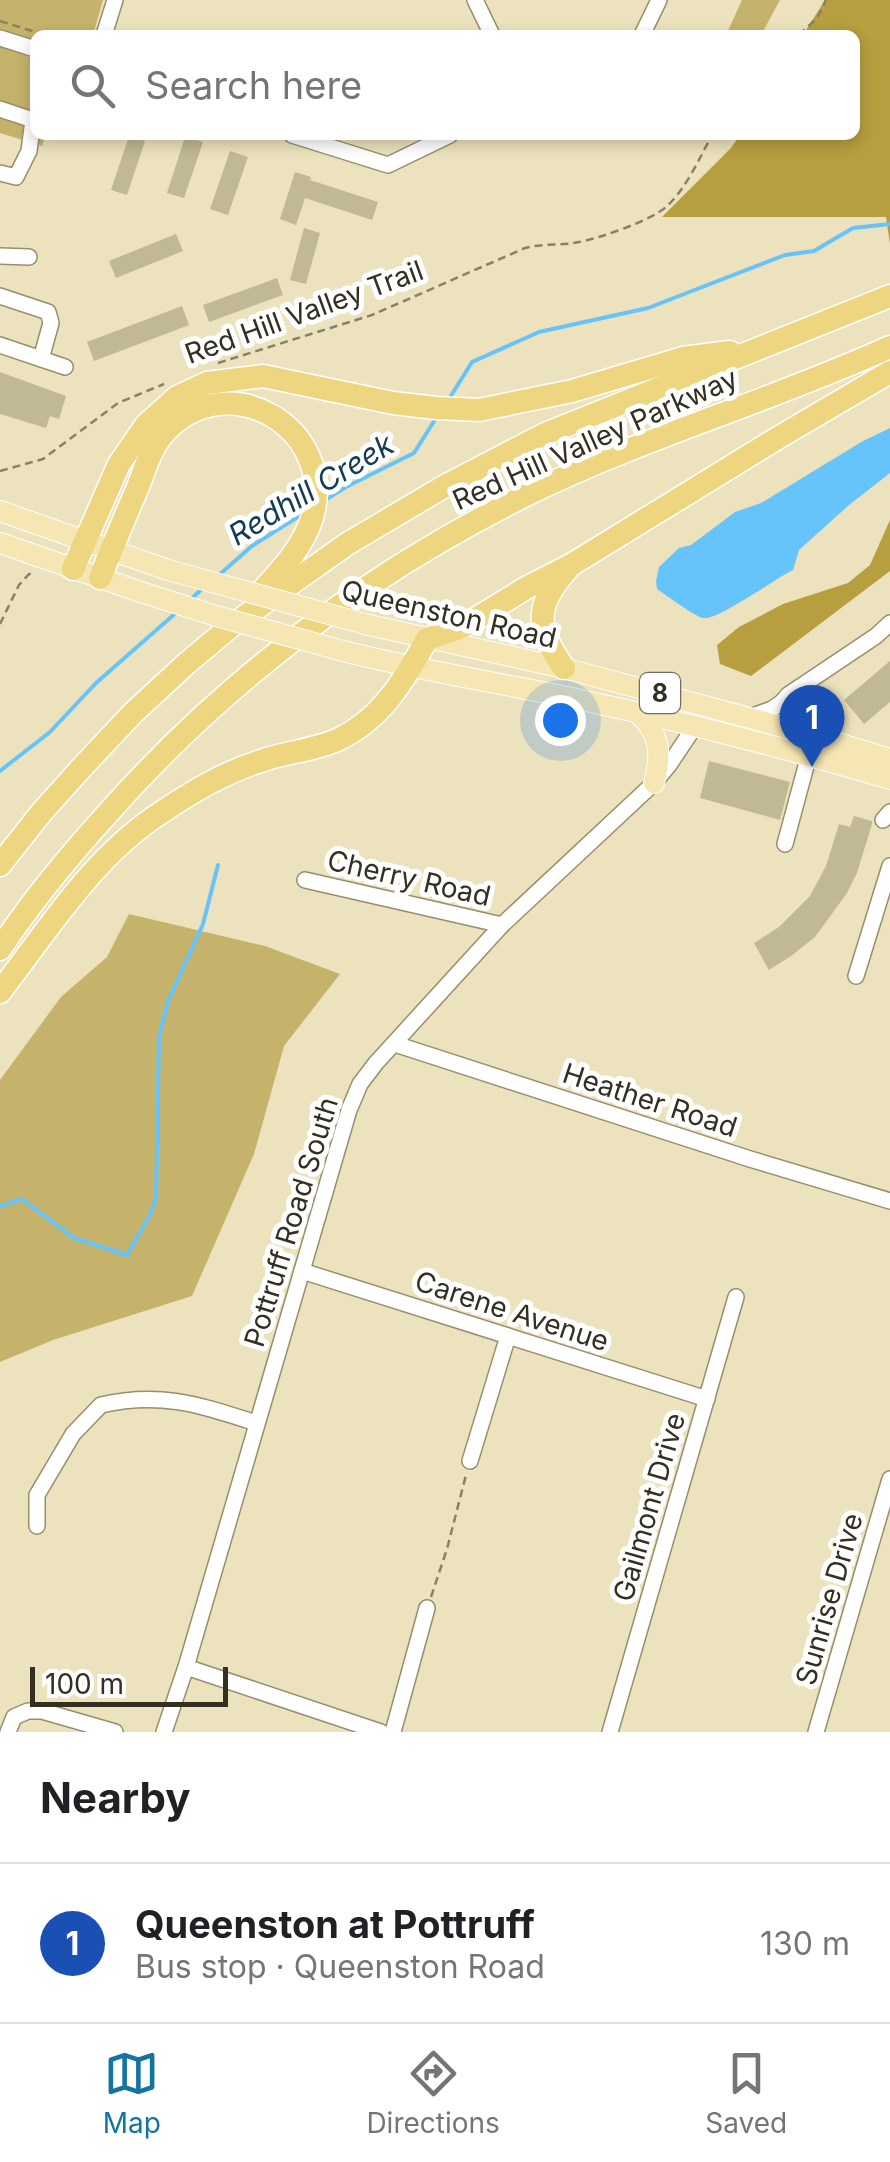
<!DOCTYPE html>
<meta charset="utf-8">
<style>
body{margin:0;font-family:Inter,sans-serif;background:#f2f2f2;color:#202124}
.scale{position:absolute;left:30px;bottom:25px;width:198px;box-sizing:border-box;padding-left:10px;border:5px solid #332f21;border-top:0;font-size:28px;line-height:35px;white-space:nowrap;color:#332f21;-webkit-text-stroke:8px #fff;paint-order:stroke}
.you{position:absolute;left:560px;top:720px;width:35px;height:35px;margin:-25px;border:8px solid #fff;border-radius:50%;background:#1a73e8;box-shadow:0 0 0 15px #1a73e833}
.badge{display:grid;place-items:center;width:65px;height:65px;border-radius:50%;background:#1373a1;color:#fff;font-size:32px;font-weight:700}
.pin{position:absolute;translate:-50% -82px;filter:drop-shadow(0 2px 5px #0008)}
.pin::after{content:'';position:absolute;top:52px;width:35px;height:30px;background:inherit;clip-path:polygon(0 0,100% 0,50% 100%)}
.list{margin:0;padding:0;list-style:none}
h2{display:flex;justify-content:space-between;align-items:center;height:130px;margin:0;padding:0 40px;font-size:42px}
h2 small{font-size:32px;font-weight:400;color:#757577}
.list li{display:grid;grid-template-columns:65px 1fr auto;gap:30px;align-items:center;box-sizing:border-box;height:160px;padding:0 40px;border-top:2px solid #e0e0e0}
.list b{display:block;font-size:38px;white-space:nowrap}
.list p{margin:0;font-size:32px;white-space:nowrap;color:#757577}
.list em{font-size:32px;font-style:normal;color:#757577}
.icon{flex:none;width:55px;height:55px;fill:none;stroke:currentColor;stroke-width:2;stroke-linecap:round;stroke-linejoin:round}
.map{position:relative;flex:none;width:890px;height:1732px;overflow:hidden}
.search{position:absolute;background:#fff;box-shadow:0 5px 15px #0003;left:30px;right:30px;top:30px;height:110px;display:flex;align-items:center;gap:25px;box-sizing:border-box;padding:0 35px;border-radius:15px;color:#757577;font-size:38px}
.sheet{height:290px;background:#fff}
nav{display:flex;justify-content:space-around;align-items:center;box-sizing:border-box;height:140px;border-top:2px solid #e0e0e0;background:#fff;font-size:28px;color:#757577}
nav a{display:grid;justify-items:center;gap:5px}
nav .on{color:#1373a1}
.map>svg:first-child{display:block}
</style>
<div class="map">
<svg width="890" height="1732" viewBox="0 0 890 1732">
<rect width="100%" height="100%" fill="#ece2bd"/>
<!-- green -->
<g fill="#c5b26b">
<path d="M0 0H103L93 35H35V135H46L42 146 0 133Z"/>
<path d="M742 0H780L761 35H726Z"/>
<path d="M129 914 265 946 340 974 284 1046 254 1154 192 1296 53 1340 0 1362V1080L61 997 107 957Z"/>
</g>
<!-- forest -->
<g fill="#b79e3e">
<path d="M825 0H890V244L886 217H662L731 148 740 135H855V35H803Z"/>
<path d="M890 520V571L751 676 720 664 717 645 739 627 783 604 848 583 870 565Z"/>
</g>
<!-- water -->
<path fill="#66c4fa" d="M890 428V473L849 505 799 550 793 570C776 578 717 621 703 618 694 616 666 595 657 589L656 581 659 567 679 548 691 545 735 512 761 503 863 441Z"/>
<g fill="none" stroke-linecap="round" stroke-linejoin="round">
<!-- stream -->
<g stroke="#66c4fa" stroke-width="4">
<path d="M449 399 472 362 539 332 648 308 785 255 814 251 853 228 890 224"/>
<path d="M325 500 346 487 414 453 438 415"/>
<path d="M219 575 252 546 304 513"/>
<path d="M189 601 204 587"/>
<path d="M0 771 50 732 96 683 178 611"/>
<path d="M0 1206 22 1199 74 1238 127 1255 150 1215 156 1198 159 1037 168 1001 203 924 218 865"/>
</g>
</g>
<!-- building -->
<g fill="#c1b894">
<path d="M129 136 145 141 127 195 111 190Z"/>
<path d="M185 137 203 142 184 198 167 193Z"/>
<path d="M230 151 248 157 228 215 210 209Z"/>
<path d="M295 172 311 177 310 180 378 202 372 220 305 198 296 225 280 219Z"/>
<path d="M304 228 320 233 306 284 290 280Z"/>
<path d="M176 234 183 251 116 278 109 261Z"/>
<path d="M277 278 283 295 209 322 203 305Z"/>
<path d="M182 306 189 325 94 361 87 342Z"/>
<path d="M0 372 66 396 59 419 50 416 46 428 0 414Z"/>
<path d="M890 661V702L864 724 844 700Z"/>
<path d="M709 761 790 782 780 820 700 798Z"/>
<path d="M854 816 872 821V824L857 873 847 893 815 937 791 956 769 970 754 943 779 927 810 896 826 866 839 824 850 827Z"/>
</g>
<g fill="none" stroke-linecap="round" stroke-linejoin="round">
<!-- minor casing -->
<g stroke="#988e6c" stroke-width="18">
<g id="minor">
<path d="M475 0 492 35"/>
<path d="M104 35 115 0"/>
<path d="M642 35 659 0"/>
<path d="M0 38 35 49"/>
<path d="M0 109 33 120 29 151 16 177 0 173"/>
<path d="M292 135 388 165 450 135"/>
<path d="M0 256 29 257"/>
<path d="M0 296 48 312 51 323 41 359"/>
<path d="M0 345 65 367"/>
<path d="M797 689 796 711 801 732"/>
<path d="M750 717 772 709 782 702 788 695 876 636 890 623"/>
<path d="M883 820 890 812"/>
<path d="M785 844 809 755"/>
<path d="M305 880 502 925"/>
<path d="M856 976 890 866"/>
<path d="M395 1044 750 1159 890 1201"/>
<path d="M302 1271 707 1399"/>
<path d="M470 1461 508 1336"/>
<path d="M37 1526V1495L73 1434 101 1405C160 1391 200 1405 256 1423"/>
<path d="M186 1667 381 1732"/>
<path d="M8 1732 14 1717 28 1711H42L115 1732"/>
<path d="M164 1732 186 1667 349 1110 360 1084 376 1063 502 925 654 783 669 765 695 726"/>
<path d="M393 1732 427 1608"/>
<path d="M610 1732 736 1297"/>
<path d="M816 1732 890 1479"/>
</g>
</g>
<!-- major casing -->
<g stroke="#fff" stroke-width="22">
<g id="major">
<path d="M0 511 168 570"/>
<path d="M0 543 141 592 216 616"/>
<path d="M369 625 564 668 801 732 890 759"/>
<path d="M343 651C422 671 501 683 581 700 685 722 788 749 890 779"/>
<path d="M638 713C660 734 662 753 654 783"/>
</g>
</g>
<!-- highway casing -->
<g stroke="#fff" stroke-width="25">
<g id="highway">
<path d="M73 569 119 464 146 425 177 397 207 383 263 376 393 403 436 408 479 410 572 391 683 358 730 352"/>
<path d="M100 578C112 548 125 517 138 487 145 469 151 447 165 432 228 364 338 428 312 518 302 550 277 574 256 598"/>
<path d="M564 668C533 625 536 603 571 565L781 436 890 372"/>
<path d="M0 865 41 813 85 764 133 713 186 664 230 627 347 544 445 486 545 434 890 296"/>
<path d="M0 949C32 900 69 856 108 813 226 680 367 574 526 495 644 437 771 401 890 347"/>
<path d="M0 992C47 931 91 860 156 816 190 793 224 772 264 760 287 752 315 750 337 740 381 720 405 679 427 639L464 626 526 588 571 565"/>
</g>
</g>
<!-- path -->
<g stroke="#888169" stroke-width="2.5" stroke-dasharray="8 5" stroke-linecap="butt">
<path d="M0 21 45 35"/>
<path d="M799 35 818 17 826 0"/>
<path d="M218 363 372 315 525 248C544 243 561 246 579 242 600 238 650 221 666 207 686 189 699 159 712 135"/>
<path d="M0 471 43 459 118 403 164 384"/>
<path d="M0 624 19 585 29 574H32"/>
<path d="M431 1597 447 1549 466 1475"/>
</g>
<!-- minor -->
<use href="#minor" stroke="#fff" stroke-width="15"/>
<!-- major -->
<use href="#major" stroke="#f5e6b3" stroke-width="20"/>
<!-- highway -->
<use href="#highway" stroke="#eed680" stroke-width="22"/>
<!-- major-bridge casing -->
<g stroke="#fff" stroke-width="22" stroke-linecap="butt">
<g id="major-bridge">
<path d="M168 570 369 625"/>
<path d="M216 616 343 651"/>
</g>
</g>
<!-- major-bridge -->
<use href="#major-bridge" stroke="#f5e6b3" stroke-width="20"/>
</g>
<g text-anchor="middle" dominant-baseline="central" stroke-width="10" stroke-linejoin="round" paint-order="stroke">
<!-- shield labels -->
<rect fill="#fff" stroke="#706d64" stroke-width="2.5" x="640" y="673" width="40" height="40" rx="8"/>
<g font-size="25" font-weight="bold" fill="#332f21">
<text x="660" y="693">8</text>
</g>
<!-- street labels -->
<g font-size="28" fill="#332f21" stroke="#fff">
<text transform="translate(304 312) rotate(-20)">Red Hill Valley Trail</text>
<text transform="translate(595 439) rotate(-24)">Red Hill Valley Parkway</text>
<text transform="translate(449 614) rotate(13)">Queenston Road</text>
<text transform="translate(409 878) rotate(13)">Cherry Road</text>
<text transform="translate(650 1100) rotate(18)">Heather Road</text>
<text transform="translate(291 1222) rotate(-73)">Pottruff Road South</text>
<text transform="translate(512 1311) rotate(18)">Carene Avenue</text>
<text transform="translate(649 1507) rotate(-74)">Gailmont Drive</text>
<text transform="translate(829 1599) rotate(-74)">Sunrise Drive</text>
</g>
<!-- water labels -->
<g font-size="30" font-style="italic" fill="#133c52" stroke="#fff">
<text transform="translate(311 489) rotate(-31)">Redhill Creek</text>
</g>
</g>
</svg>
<div class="scale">100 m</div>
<div class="you"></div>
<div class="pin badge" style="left:812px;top:767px;background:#1a4fb4">1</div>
<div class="search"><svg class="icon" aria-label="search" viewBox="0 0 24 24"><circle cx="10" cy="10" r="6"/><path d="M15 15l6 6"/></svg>Search here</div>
</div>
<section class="sheet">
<h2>Nearby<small></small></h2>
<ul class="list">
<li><span class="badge" style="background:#1a4fb4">1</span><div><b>Queenston at Pottruff</b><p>Bus stop · Queenston Road</p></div><em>130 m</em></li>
</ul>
</section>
<nav>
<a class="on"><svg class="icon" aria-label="map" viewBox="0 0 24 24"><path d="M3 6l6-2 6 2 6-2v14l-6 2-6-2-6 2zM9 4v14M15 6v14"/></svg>Map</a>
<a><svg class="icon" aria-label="directions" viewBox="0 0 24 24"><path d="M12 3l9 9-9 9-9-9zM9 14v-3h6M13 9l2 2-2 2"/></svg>Directions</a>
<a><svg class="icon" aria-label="saved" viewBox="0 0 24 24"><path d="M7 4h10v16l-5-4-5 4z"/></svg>Saved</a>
</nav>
